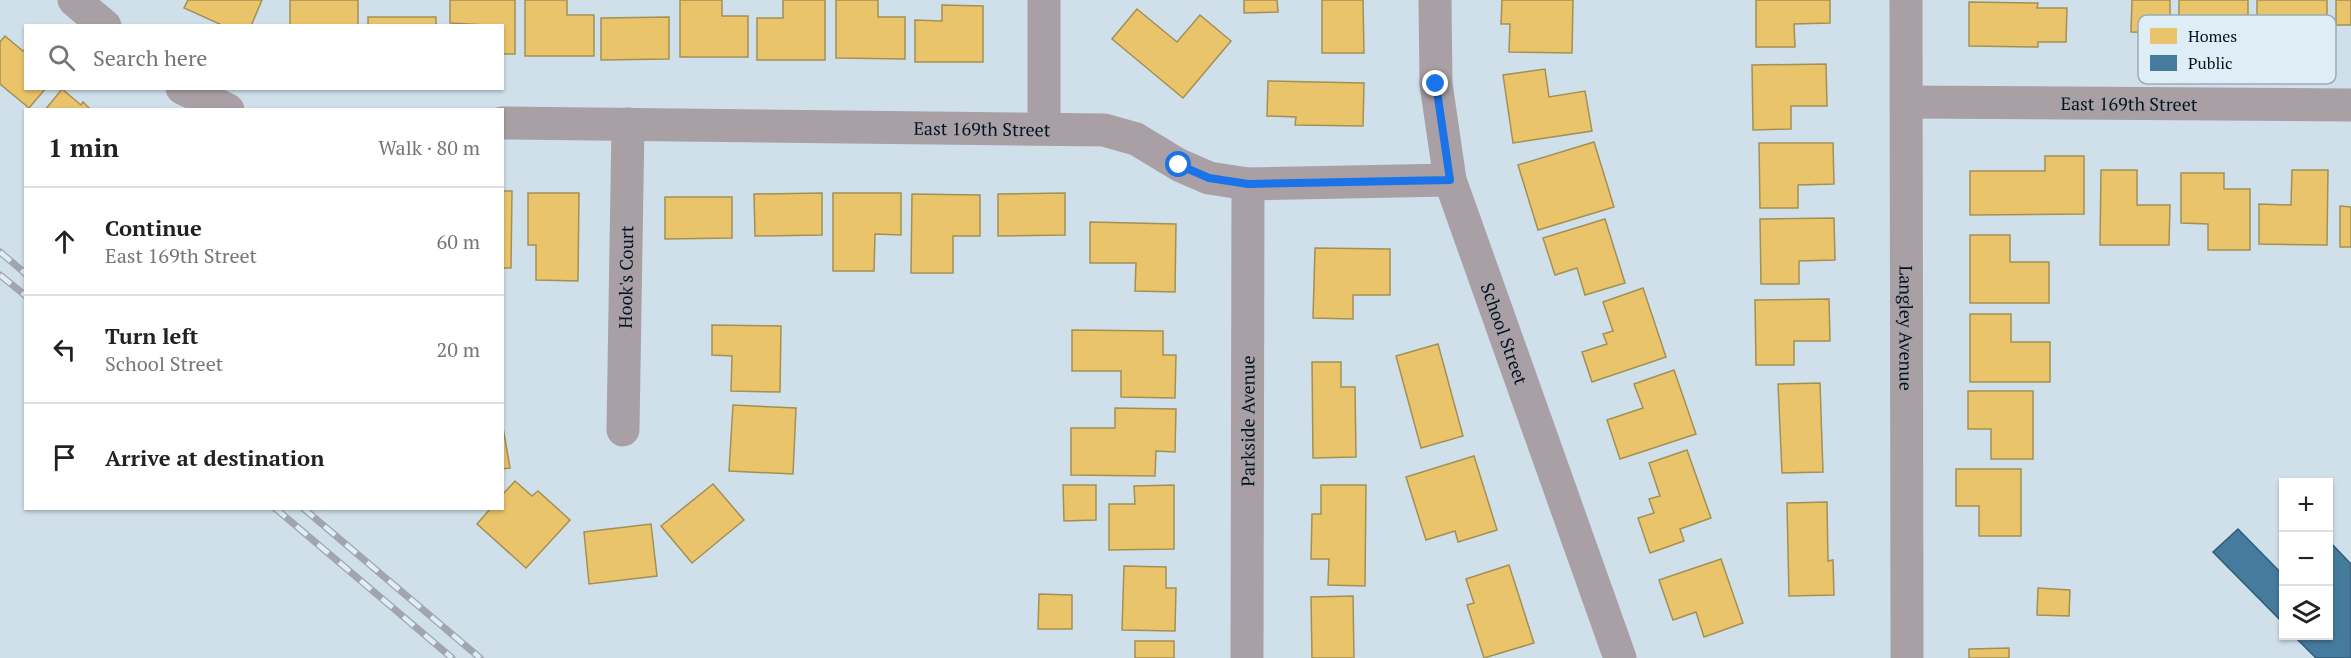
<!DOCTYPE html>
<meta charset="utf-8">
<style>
body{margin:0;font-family:"PT Serif",serif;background:#f6f6f6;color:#222}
.controls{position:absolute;right:18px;bottom:18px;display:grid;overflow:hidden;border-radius:0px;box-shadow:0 2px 4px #0004}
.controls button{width:54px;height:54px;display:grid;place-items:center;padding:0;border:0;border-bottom:2px solid #e0e0e0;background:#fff;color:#222;font:30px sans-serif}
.stop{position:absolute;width:18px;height:18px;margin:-14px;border:4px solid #1a73e8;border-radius:50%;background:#fff}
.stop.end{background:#1a73e8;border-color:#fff;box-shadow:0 2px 6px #0008}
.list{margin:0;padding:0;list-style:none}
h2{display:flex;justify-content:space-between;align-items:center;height:78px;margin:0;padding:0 24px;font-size:26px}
h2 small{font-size:20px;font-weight:400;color:#767676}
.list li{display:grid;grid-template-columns:39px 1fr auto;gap:18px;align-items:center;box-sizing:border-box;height:108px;padding:0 24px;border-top:2px solid #e0e0e0}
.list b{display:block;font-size:22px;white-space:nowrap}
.list p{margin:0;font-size:20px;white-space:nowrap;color:#767676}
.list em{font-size:20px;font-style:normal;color:#767676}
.icon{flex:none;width:33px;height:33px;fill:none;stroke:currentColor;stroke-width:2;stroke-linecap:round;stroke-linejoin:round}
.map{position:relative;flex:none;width:2351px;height:658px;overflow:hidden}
.search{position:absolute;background:#fff;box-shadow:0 2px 4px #0004;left:24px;top:24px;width:480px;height:66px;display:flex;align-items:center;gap:15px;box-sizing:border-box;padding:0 21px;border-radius:0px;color:#767676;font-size:22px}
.panel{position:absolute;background:#fff;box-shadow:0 2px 4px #0004;left:24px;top:108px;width:480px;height:402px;border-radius:0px}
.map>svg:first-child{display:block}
</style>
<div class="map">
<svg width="2351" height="658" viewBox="0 0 2351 658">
<rect width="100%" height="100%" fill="#d0e0ea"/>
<!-- homes -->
<g fill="#e9c46a" stroke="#a39054" stroke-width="1.5">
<path d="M188 0H262L251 26H224L184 8Z"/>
<rect x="290" y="0" width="68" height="26"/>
<path d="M450 0H515V54H502V26L450 23Z"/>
<path d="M525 0H567V15H594V56H525Z"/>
<path d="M680 0H722V16H748V57H680Z"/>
<path d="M783 0H825V60H757V18H783Z"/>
<path d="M836 0H878V17H905V59L836 58Z"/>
<path d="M1244 0H1277L1278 12 1244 13Z"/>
<path d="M1322 0H1363L1364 53H1322Z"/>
<path d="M1502 0H1573L1572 53 1509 52 1510 24H1501Z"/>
<path d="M1756 0H1830V23L1794 24 1795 47H1756Z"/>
<path d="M2132 0H2170V33L2131 32Z"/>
<rect x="2179" y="0" width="69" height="37"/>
<path d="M2257 0H2327V35H2285V26H2257Z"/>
<rect x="2336" y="0" width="15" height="25"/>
<path d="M1969 2 2038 3 2037 8H2067L2066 42H2038V47L1969 46Z"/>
<path d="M942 5 983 6V62H915V20L942 21Z"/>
<path d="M1137 9 1177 42 1200 15 1231 41 1183 98 1112 39Z"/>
<rect x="368" y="17" width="68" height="9"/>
<path d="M669 17V59L601 60V18Z"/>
<path d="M5 36 23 51 26 49V88H46L29 108 0 84V42Z"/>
<path d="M1826 64 1827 106H1791V129L1753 130 1752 65Z"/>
<path d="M1545 69 1549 97 1585 91 1592 131 1513 143 1503 75Z"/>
<path d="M1268 81 1364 83 1363 126 1295 125 1296 117 1267 116Z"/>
<path d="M62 89 81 105 83 102 91 110H45Z"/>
<path d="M1594 142 1614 207 1538 230 1518 165Z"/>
<path d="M1759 143H1833L1834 184 1798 185V208H1760Z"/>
<path d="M2045 156H2084V214L1970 215V171H2045Z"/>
<path d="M2101 170H2137V205H2170L2169 245H2100Z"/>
<path d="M2292 170H2328L2327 245 2259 244V204L2291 205Z"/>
<path d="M2181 173H2224V189H2250V250H2208V224L2181 223Z"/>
<path d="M502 191H512L511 268H502Z"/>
<path d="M528 193H579L578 281 536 280V245H528Z"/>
<path d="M822 193V235L755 236 754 194Z"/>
<path d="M833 193H901V235L875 234 874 271H833Z"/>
<path d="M1065 193V235L998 236V194Z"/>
<path d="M912 194 980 195V236H953V273H911Z"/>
<path d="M665 197H732V238L665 239Z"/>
<path d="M2340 206 2351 207V247H2340Z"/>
<path d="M1834 218 1835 260 1799 261V284H1761L1760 219Z"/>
<path d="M1605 219 1625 283 1585 295 1577 268 1555 275 1543 238Z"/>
<path d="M1090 222 1176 224 1175 292 1135 291 1136 263H1090Z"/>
<path d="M1970 235H2010V262H2049V303H1970Z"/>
<path d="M1315 248 1390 249V295H1353V319L1313 318Z"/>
<path d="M1643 288 1666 357 1592 382 1582 352 1607 344 1603 334 1613 331 1603 302Z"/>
<path d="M1829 299 1830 341H1794V365H1756L1755 300Z"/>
<path d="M1970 314H2011V342H2050V382H1970Z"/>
<path d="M712 325 781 326 780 392 731 391 732 356 712 355Z"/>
<path d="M1072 330 1163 331V355H1176L1175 398 1121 397V371H1072Z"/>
<path d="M1438 344 1463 436 1421 448 1396 356Z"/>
<path d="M1312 362H1341V387H1355L1356 457 1313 458Z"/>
<path d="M1674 370 1696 434 1620 459 1607 420 1643 408 1634 384Z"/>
<path d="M1820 383 1823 472 1782 473 1778 384Z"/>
<path d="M1968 391H2033V459H1991V429H1968Z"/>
<path d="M733 405 796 408 793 474 729 471Z"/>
<path d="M1115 408 1176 409 1175 452 1156 451 1155 476 1071 475V428H1115Z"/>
<path d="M502 422 510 468 502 469Z"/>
<path d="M1687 450 1711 518 1680 529 1684 541 1650 553 1638 518 1654 513 1649 499 1660 496 1649 463Z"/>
<path d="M1474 456 1497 530 1458 542 1455 531 1426 540 1406 477Z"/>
<path d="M1956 469H2021V536H1979V506H1956Z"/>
<path d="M515 481 532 496 538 491 570 520 526 568 477 524 491 508H502V495Z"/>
<path d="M713 484 744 520 692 563 661 526Z"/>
<path d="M1063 485H1096V520L1064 521Z"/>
<path d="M1174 485V549L1109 550V504H1135L1134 486Z"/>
<path d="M1321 485H1366L1365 586 1328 585 1329 559H1311L1312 514H1321Z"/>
<path d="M1827 502 1828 561 1833 560 1834 595 1789 596 1787 503Z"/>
<path d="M651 524 657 576 589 584 584 532Z"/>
<path d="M1721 559 1743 623 1704 637 1696 612 1673 620 1659 580Z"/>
<path d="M1509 565 1534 643 1484 658 1467 605 1474 603 1466 579Z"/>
<path d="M1124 566 1166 567V588H1176L1175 631 1122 630Z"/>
<path d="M2038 588 2070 590 2069 616 2037 615Z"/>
<path d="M1039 594 1072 595V629H1038Z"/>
<path d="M1353 596 1354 658H1312L1311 597Z"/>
<rect x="1135" y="641" width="39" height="17"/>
<path d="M2009 648V658H1969V649Z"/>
</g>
<!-- public -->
<g fill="#457b9d" stroke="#305c78" stroke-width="1.5">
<path d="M2238 529 2284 576V624L2213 552Z"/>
<path d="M2330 542 2351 564V658H2316L2294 636H2328Z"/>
</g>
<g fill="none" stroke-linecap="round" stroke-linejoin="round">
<!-- minor -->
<g stroke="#a9a0a6" stroke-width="33">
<path d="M74 0 105 26"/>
<path d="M1044 0V128"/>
<path id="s1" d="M1435 0 1436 84 1450 180 1620 658"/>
<path id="s2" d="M1906 0 1907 658"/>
<path d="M182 88 228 110"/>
<path id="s3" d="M1907 102 2351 105"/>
<path id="s4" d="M502 123 1104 130 1136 139 1179 165 1209 178 1248 184 1450 180"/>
<path id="s5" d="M623 430 628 124"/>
<path id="s6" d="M1247 658 1248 184"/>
</g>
<!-- rail casing -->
<g stroke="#a1a6ae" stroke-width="7">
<g id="rail">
<path d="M0 252 26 274"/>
<path d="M0 275 26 296"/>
<path d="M275 508 452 658"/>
<path d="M303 508 480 658"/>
</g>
</g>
<!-- rail -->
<use href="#rail" stroke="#deedf6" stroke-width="4.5" stroke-dasharray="14" stroke-linecap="butt"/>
</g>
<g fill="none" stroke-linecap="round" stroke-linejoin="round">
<!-- route -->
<path stroke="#1a73e8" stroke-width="8" d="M1179 165 1209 178 1248 184 1450 180 1436 84"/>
</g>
<g text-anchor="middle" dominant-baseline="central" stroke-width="6" stroke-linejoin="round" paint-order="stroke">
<!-- street labels -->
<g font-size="18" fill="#001522" stroke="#deedf6">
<text stroke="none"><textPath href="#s3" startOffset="222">East 169th Street</textPath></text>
<text stroke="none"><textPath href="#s4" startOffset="480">East 169th Street</textPath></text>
<text stroke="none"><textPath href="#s5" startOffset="153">Hook's Court</textPath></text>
<text stroke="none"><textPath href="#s2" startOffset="328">Langley Avenue</textPath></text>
<text stroke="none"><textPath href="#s1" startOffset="344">School Street</textPath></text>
<text stroke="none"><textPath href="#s6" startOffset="237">Parkside Avenue</textPath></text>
</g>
</g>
<!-- legend -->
<rect x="2138" y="15" width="198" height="69" rx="9" fill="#deedf6" stroke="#9bacb6" stroke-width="1.5"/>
<rect x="2150" y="28" width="27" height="16" fill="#e9c46a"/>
<rect x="2150" y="55" width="27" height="16" fill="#457b9d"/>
<g font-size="16" fill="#001522">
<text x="2188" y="42">Homes</text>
<text x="2188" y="69">Public</text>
</g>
</svg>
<div class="controls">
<button>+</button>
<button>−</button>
<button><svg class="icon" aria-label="layers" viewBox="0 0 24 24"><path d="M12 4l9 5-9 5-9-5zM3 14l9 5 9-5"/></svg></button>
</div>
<div class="stop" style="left:1179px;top:165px"></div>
<div class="stop end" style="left:1436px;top:84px"></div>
<div class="search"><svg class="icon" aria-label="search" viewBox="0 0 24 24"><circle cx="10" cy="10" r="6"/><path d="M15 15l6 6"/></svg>Search here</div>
<section class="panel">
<h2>1 min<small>Walk · 80 m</small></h2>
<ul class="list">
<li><svg class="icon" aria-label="ahead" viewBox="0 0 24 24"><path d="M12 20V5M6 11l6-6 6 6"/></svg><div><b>Continue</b><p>East 169th Street</p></div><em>60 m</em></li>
<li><svg class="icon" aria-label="left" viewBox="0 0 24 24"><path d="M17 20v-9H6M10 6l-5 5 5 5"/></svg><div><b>Turn left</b><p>School Street</p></div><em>20 m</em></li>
<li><svg class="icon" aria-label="arrive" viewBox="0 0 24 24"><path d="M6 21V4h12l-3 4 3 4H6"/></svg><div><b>Arrive at destination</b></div></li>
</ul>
</section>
</div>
